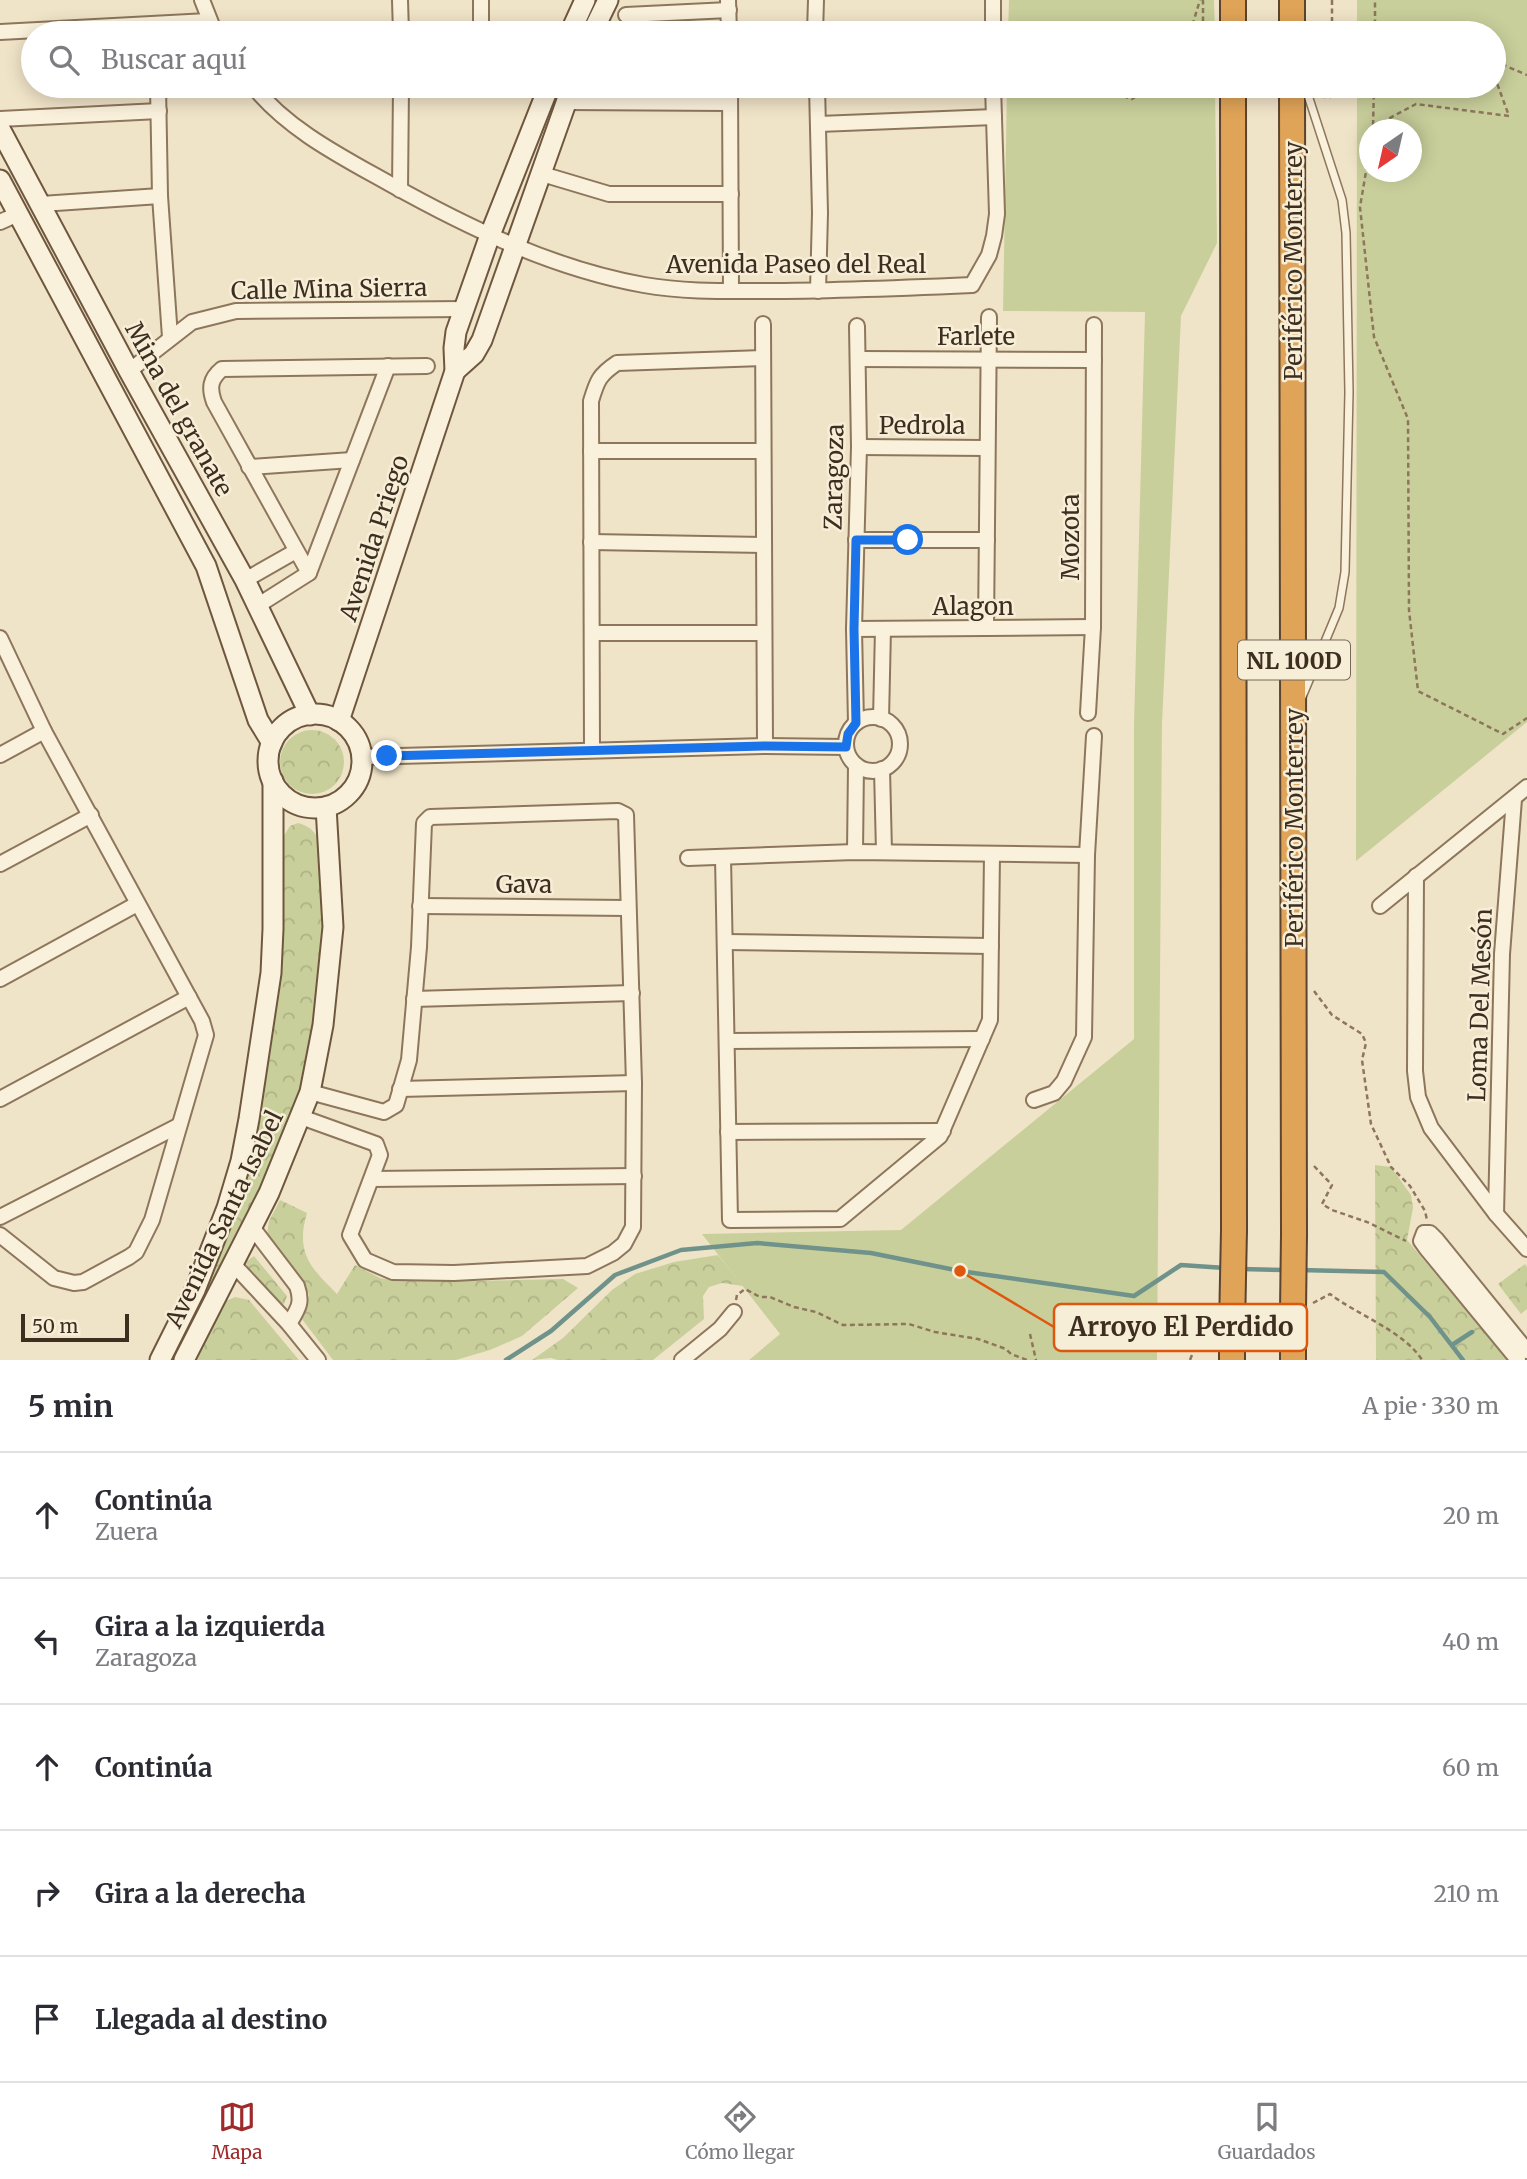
<!DOCTYPE html>
<html lang="es">
<meta charset="utf-8">
<style>
body{margin:0;font-family:Merriweather,serif;background:#f2f2f3;color:#2b2b33}
.compass{position:absolute;left:1359px;top:119px;width:63px;height:63px;border-radius:50%;background:#fff;box-shadow:0 4px 18px #0003;rotate:214deg}
.scale{position:absolute;left:21px;bottom:18px;width:108px;box-sizing:border-box;padding-left:7px;border:4px solid #3d2e20;border-top:0;font-size:19px;line-height:24px;white-space:nowrap;color:#3d2e20;-webkit-text-stroke:5px #f7eed8;paint-order:stroke}
.stop{position:absolute;width:21px;height:21px;margin:-16px;border:5px solid #1a73e8;border-radius:50%;background:#fff}
.stop.end{background:#1a73e8;border-color:#fff;box-shadow:0 2px 7px #0008}
.list{margin:0;padding:0;list-style:none}
h2{display:flex;justify-content:space-between;align-items:center;height:91px;margin:0;padding:0 28px;font-size:30px}
h2 small{font-size:23px;font-weight:400;color:#7c7c81}
.list li{display:grid;grid-template-columns:46px 1fr auto;gap:21px;align-items:center;box-sizing:border-box;height:126px;padding:0 28px;border-top:2px solid #e1e1e2}
.list b{display:block;font-size:26px;white-space:nowrap}
.list p{margin:0;font-size:23px;white-space:nowrap;color:#7c7c81}
.list em{font-size:23px;font-style:normal;color:#7c7c81}
.icon{flex:none;width:38px;height:38px;fill:none;stroke:currentColor;stroke-width:2;stroke-linecap:round;stroke-linejoin:round}
.map{position:relative;flex:none;width:1527px;height:1360px;overflow:hidden}
.search{position:absolute;background:#fff;box-shadow:0 4px 18px #0003;left:21px;right:21px;top:21px;height:77px;display:flex;align-items:center;gap:18px;box-sizing:border-box;padding:0 24px;border-radius:38px;color:#7c7c81;font-size:26px}
.sheet{height:721px;background:#fff}
nav{display:flex;justify-content:space-around;align-items:center;box-sizing:border-box;height:98px;border-top:2px solid #e1e1e2;background:#fff;font-size:19px;color:#7c7c81}
nav a{display:grid;justify-items:center;gap:4px}
nav .on{color:#9e2a2b}
.map>svg:first-child{display:block}
</style>
<div class="map">
<svg width="1527" height="1360" viewBox="0 0 1527 1360">
<defs>
<pattern id="forest-crowns" width="20" height="18" patternUnits="userSpaceOnUse" patternTransform="scale(1.75)"><rect width="20" height="18" fill="#c9cf9b"/><path d="M2 6a3 3 0 1 1 6 0M12 15a3 3 0 1 1 6 0" fill="none" stroke="#aeb285"/></pattern>
</defs>
<rect width="100%" height="100%" fill="#f0e4c8"/>
<!-- grass -->
<g fill="#c9cf9b" fill-rule="evenodd">
<path d="M1009 0H1214L1215 33H1008Z"/>
<path d="M1357 0H1527V722L1356 861 1357 86H1494V33H1357ZM1370 130H1412V172H1370Z"/>
<path d="M1007 86H1215L1217 243 1181 316 1162 724 1157 1360H749L780 1334 702 1234 901 1230 1134 1039V725L1145 312 1003 311Z"/>
</g>
<!-- forest -->
<g fill="url(#forest-crowns)">
<circle cx="312" cy="762" r="32"/>
<path d="M298 823C312 827 317 833 320 846L324 930 313 1037 301 1090 265 1182 173 1360H169L263 1088 272 1041 280 927 282 839 290 826Z"/>
<path d="M1375 1165 1391 1167 1411 1195 1413 1208 1407 1240 1508 1360H1376Z"/>
<path d="M280 1200 307 1213C295 1253 311 1268 337 1294L355 1265 380 1278 391 1280 470 1281 563 1279 578 1288 522 1336 490 1350 456 1360H333L302 1319 309 1295 303 1283 267 1235 269 1221Z"/>
<path d="M718 1255 743 1286 722 1283 709 1287 703 1296 704 1319 653 1360H558L551 1358 532 1360 563 1338 612 1290 635 1274 674 1262Z"/>
<path d="M254 1256 287 1296 284 1304 277 1303 248 1268 246 1262Z"/>
<path d="M1525 1264 1527 1267V1309L1521 1314 1498 1284Z"/>
<path d="M235 1297 249 1300 299 1360H195L226 1301Z"/>
</g>
<g fill="none" stroke-linecap="round" stroke-linejoin="round">
<!-- stream -->
<g stroke="#6f938a" stroke-width="4.5">
<path d="M1241 1269 1285 1270"/>
<path d="M1300 1270 1384 1272 1430 1317 1463 1360"/>
<path d="M1452 1345 1472 1332"/>
<path d="M506 1360 551 1331 615 1275 681 1250 757 1243 871 1253 960 1271 1134 1296 1181 1265 1225 1268"/>
</g>
<!-- lane casing -->
<g stroke="#8d765c" stroke-width="10">
<path id="lane" d="M1302 697 1339 608 1345 572 1349 392 1346 233 1342 200 1305 86"/>
</g>
<!-- street casing -->
<g stroke="#8d765c" stroke-width="18">
<g id="street">
<path d="M202 0 215 33"/>
<path d="M400 0 401 33"/>
<path d="M728 0 729 33"/>
<path d="M626 15 729 10"/>
<path d="M0 32 208 21"/>
<path d="M481 33V0"/>
<path d="M815 33 816 0"/>
<path d="M991 33H993V0"/>
<path d="M158 86 160 196 170 337"/>
<path d="M253 86C288 130 342 157 390 184 469 228 554 269 644 285 684 292 726 291 766 291 835 291 904 288 972 285L989 255 994 236 997 214 993 86"/>
<path d="M730 86 731 291"/>
<path d="M817 86 820 213 818 291"/>
<path d="M566 102 730 103"/>
<path d="M0 119 159 111"/>
<path d="M819 124 994 117"/>
<path d="M542 174 609 194H731"/>
<path d="M400 190 401 86"/>
<path d="M41 204 160 196"/>
<path d="M0 222 18 214"/>
<path d="M763 324 765 746"/>
<path d="M859 359 1094 360"/>
<path d="M129 371 192 322 236 311 465 309"/>
<path d="M859 447 986 448"/>
<path d="M591 451H763"/>
<path d="M249 467 352 460"/>
<path d="M856 540H987"/>
<path d="M591 542 764 545"/>
<path d="M309 573 214 402C209 388 210 379 222 369L427 366"/>
<path d="M245 580 296 551"/>
<path d="M257 606 309 573 388 366"/>
<path d="M986 628 989 317"/>
<path d="M854 629 1093 627"/>
<path d="M592 633H764"/>
<path d="M0 638 44 731 202 1021 206 1035 152 1220 136 1252 129 1257 83 1282 74 1283 54 1278 0 1235"/>
<path d="M1088 713 1093 627 1094 325"/>
<circle cx="873" cy="744" r="27"/>
<path d="M881 719 883 629"/>
<path d="M856 723 854 629 859 447 857 326"/>
<path d="M592 750 591 401C597 381 599 375 617 363L763 358"/>
<path d="M0 755 44 731"/>
<path d="M362 757 765 746 846 747"/>
<path d="M882 769 884 852"/>
<path d="M855 852 856 765"/>
<path d="M723 857 730 1220 840 1219 940 1136 990 1020 992 854"/>
<path d="M688 858 855 852 1087 855"/>
<path d="M0 864 91 815"/>
<path d="M1416 876 1415 1071 1418 1097 1431 1128 1496 1214 1527 1249"/>
<path d="M420 906 627 908"/>
<path d="M1380 906 1527 787"/>
<path d="M725 942 991 946"/>
<path d="M0 979 137 904"/>
<path d="M414 999 632 993"/>
<path d="M727 1041 982 1039"/>
<path d="M400 1089 634 1083"/>
<path d="M0 1099 189 997"/>
<path d="M1034 1100 1054 1093 1064 1081 1084 1037 1087 855 1094 736"/>
<path d="M301 1117 376 1144 380 1155 350 1235 365 1260 393 1272 454 1273 587 1266 613 1253 624 1244 633 1227 634 1083 626 815 618 811 430 817 424 823 419 947 409 1060 396 1105 384 1112 310 1092"/>
<path d="M728 1132 943 1131"/>
<path d="M372 1179 634 1176"/>
<path d="M1496 1214 1502 954 1514 799"/>
<path d="M0 1217 178 1126"/>
<path d="M252 1227 297 1286C303 1303 298 1309 289 1324"/>
<path d="M234 1265 289 1324 318 1360"/>
<path d="M682 1360 720 1329 734 1312"/>
<path d="M1518 1360 1426 1248 1421 1241 1424 1233H1430L1436 1239 1527 1351"/>
</g>
</g>
<!-- secondary casing -->
<g stroke="#6f573f" stroke-width="23">
<g id="secondary">
<path d="M570 33 585 0"/>
<path d="M592 33 608 0"/>
<path d="M0 129 129 371 245 580 310 715"/>
<path d="M0 180 206 566 258 720 272 743"/>
<path d="M455 371 474 354 482 340 572 86"/>
<circle cx="315" cy="761" r="47"/>
<path d="M339 721 455 371 454 348 456 332 490 235 549 86"/>
<path d="M160 1360 195 1290 227 1208 241 1161 249 1119 271 973 273 929V781"/>
<path d="M184 1360 269 1193 310 1092 323 1025 333 927 326 807"/>
</g>
</g>
<!-- highway casing -->
<g stroke="#5b4430" stroke-width="28">
<g id="highway">
<path d="M1292 0V33"/>
<path d="M1233 33V0"/>
<path d="M1233 86 1234 1230"/>
<path d="M1292 86 1294 1234"/>
<path d="M1232 1360V1327"/>
<path d="M1293 1360V1311"/>
</g>
</g>
<!-- path -->
<g stroke="#8d765c" stroke-width="2.5" stroke-dasharray="5 3.5" stroke-linecap="butt">
<path d="M1202 0 1203 1V33"/>
<path d="M1332 0V33"/>
<path d="M1190 33 1200 0"/>
<path d="M1375 33V0"/>
<path d="M1494 61 1527 75"/>
<path d="M1091 86 1132 99 1152 86"/>
<path d="M1374 86 1373 127 1416 104 1509 116 1494 75"/>
<path d="M1202 95V86"/>
<path d="M1331 97 1332 86"/>
<path d="M1370 148 1360 207 1374 337 1408 419 1409 610 1418 691 1503 734 1527 718"/>
<path d="M1314 991 1332 1015 1362 1034 1366 1043 1362 1060 1371 1124 1391 1167 1410 1186 1425 1211 1427 1220"/>
<path d="M1314 1166 1332 1185 1322 1204 1332 1210 1367 1222 1406 1241"/>
<path d="M736 1300 737 1295 745 1289 760 1297H770L794 1307 816 1312 843 1325 909 1324 935 1332 978 1339 1006 1349 1011 1354 1027 1360"/>
<path d="M1313 1303 1330 1294C1356 1314 1405 1332 1422 1360"/>
<path d="M1252 1322 1264 1326 1269 1312 1273 1310"/>
<path d="M1030 1334 1036 1360"/>
<path d="M1190 1360C1199 1338 1200 1324 1214 1305"/>
</g>
<!-- lane -->
<use href="#lane" stroke="#faf1dc" stroke-width="7"/>
<!-- street -->
<use href="#street" stroke="#faf1dc" stroke-width="14"/>
<!-- secondary -->
<use href="#secondary" stroke="#faf1dc" stroke-width="19"/>
<!-- highway -->
<use href="#highway" stroke="#e0a458" stroke-width="24"/>
<!-- highway-bridge casing -->
<g stroke="#5b4430" stroke-width="28" stroke-linecap="butt">
<g id="highway-bridge">
<path d="M1293 1311 1294 1234"/>
<path d="M1232 1327 1234 1230"/>
</g>
</g>
<!-- path-bridge -->
<path stroke="#8d765c" stroke-width="2.5" stroke-dasharray="5 3.5" stroke-linecap="butt" d="M1202 95 1331 97"/>
<!-- highway-bridge -->
<use href="#highway-bridge" stroke="#e0a458" stroke-width="24"/>
</g>
<g fill="none" stroke-linecap="round" stroke-linejoin="round">
<!-- route -->
<path stroke="#1a73e8" stroke-width="9" d="M387 756 765 746 846 747 848 734 856 723 854 629 856 540H908"/>
</g>
<g text-anchor="middle" dominant-baseline="central" stroke-width="5" stroke-linejoin="round" paint-order="stroke">
<!-- shield labels -->
<rect fill="#f7eed8" stroke="#756857" stroke-width="2" x="1238" y="640.5" width="112" height="39" rx="5"/>
<g font-size="23" font-weight="bold" fill="#3d2e20">
<text x="1294" y="660">NL 100D</text>
</g>
<!-- street labels -->
<g font-size="24" fill="#3d2e20" stroke="#f7eed8">
<text transform="translate(1293 261) rotate(-90)">Periférico Monterrey</text>
<text x="796" y="264">Avenida Paseo del Real</text>
<text transform="translate(329 289) rotate(-1)">Calle Mina Sierra</text>
<text x="976" y="336">Farlete</text>
<text transform="translate(179 409) rotate(61)">Mina del granate</text>
<text x="922" y="425">Pedrola</text>
<text transform="translate(834 477) rotate(-89)">Zaragoza</text>
<text transform="translate(1070 537) rotate(-90)">Mozota</text>
<text transform="translate(374 538) rotate(-72)">Avenida Priego</text>
<text x="973" y="606">Alagon</text>
<text transform="translate(1294 828) rotate(-90)">Periférico Monterrey</text>
<text x="524" y="884">Gava</text>
<text transform="translate(1480 1005) rotate(-88)">Loma Del Mesón</text>
<text transform="translate(224 1219) rotate(-64)">Avenida Santa Isabel</text>
</g>
</g>
<!-- callouts -->
<path fill="none" stroke="#df570d" stroke-width="2.5" d="M960 1271L1054 1327"/>
<circle fill="#df570d" stroke="#f7eed8" stroke-width="2.5" cx="960" cy="1271" r="7"/>
<rect fill="#f7eed8" stroke="#df570d" stroke-width="2.5" x="1054" y="1304" width="253" height="47" rx="7"/>
<g font-size="26" text-anchor="middle" font-weight="bold" fill="#3d2e20">
<text x="1181" y="1336">Arroyo El Perdido</text>
</g>
</svg>
<svg class="compass" viewBox="-18 -18 36 36"><path d="M0-13l5 13h-10z" fill="#e53935"/><path d="M0 13l5-13h-10z" fill="#7c7c81"/></svg>
<div class="scale">50 m</div>
<div class="stop" style="left:908px;top:540px"></div>
<div class="stop end" style="left:387px;top:756px"></div>
<div class="search"><svg class="icon" aria-label="search" viewBox="0 0 24 24"><circle cx="10" cy="10" r="6"/><path d="M15 15l6 6"/></svg>Buscar aquí</div>
</div>
<section class="sheet">
<h2>5 min<small>A pie · 330 m</small></h2>
<ul class="list">
<li><svg class="icon" aria-label="ahead" viewBox="0 0 24 24"><path d="M12 20V5M6 11l6-6 6 6"/></svg><div><b>Continúa</b><p>Zuera</p></div><em>20 m</em></li>
<li><svg class="icon" aria-label="left" viewBox="0 0 24 24"><path d="M17 20v-9H6M10 6l-5 5 5 5"/></svg><div><b>Gira a la izquierda</b><p>Zaragoza</p></div><em>40 m</em></li>
<li><svg class="icon" aria-label="ahead" viewBox="0 0 24 24"><path d="M12 20V5M6 11l6-6 6 6"/></svg><div><b>Continúa</b></div><em>60 m</em></li>
<li><svg class="icon" aria-label="right" viewBox="0 0 24 24"><path d="M7 20v-9h11M14 6l5 5-5 5"/></svg><div><b>Gira a la derecha</b></div><em>210 m</em></li>
<li><svg class="icon" aria-label="arrive" viewBox="0 0 24 24"><path d="M6 21V4h12l-3 4 3 4H6"/></svg><div><b>Llegada al destino</b></div></li>
</ul>
</section>
<nav>
<a class="on"><svg class="icon" aria-label="map" viewBox="0 0 24 24"><path d="M3 6l6-2 6 2 6-2v14l-6 2-6-2-6 2zM9 4v14M15 6v14"/></svg>Mapa</a>
<a><svg class="icon" aria-label="directions" viewBox="0 0 24 24"><path d="M12 3l9 9-9 9-9-9zM9 14v-3h6M13 9l2 2-2 2"/></svg>Cómo llegar</a>
<a><svg class="icon" aria-label="saved" viewBox="0 0 24 24"><path d="M7 4h10v16l-5-4-5 4z"/></svg>Guardados</a>
</nav>
